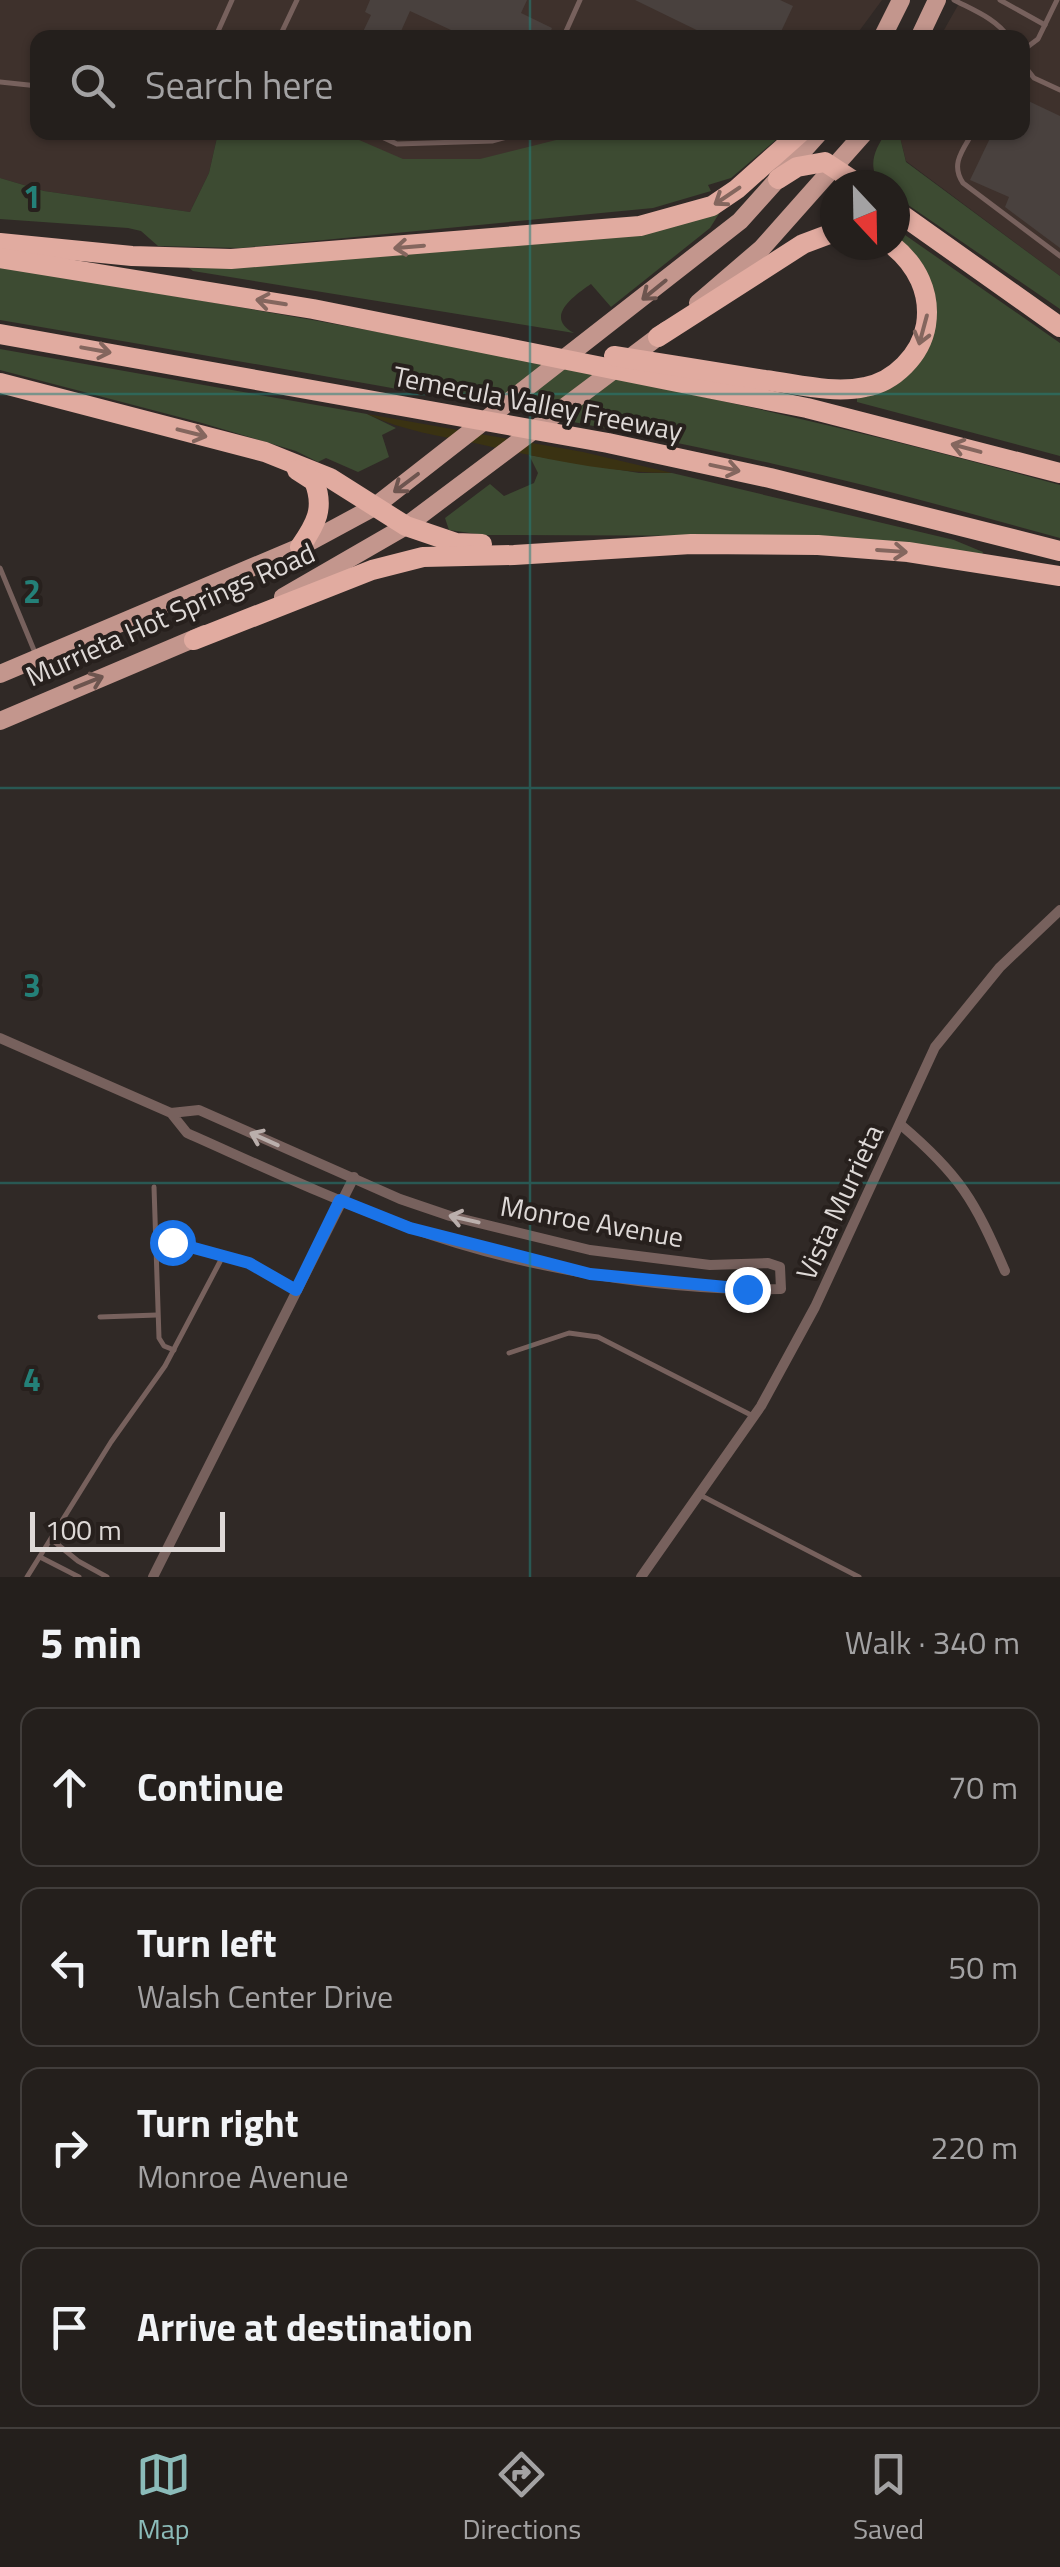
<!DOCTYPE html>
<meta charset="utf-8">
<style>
body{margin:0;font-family:"Titillium Web",sans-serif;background:#302c29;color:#f1f3f6}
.compass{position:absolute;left:820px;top:170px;width:90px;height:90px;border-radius:50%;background:#241f1c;box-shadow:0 2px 8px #0004;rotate:158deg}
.scale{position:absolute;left:30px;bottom:25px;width:195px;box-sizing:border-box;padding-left:10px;border:5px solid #ded9d7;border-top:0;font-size:28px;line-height:35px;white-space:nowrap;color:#ded9d7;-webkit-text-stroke:8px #27201d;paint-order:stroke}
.stop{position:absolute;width:30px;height:30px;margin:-22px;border:8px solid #1a73e8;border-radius:50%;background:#fff}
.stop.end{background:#1a73e8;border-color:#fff;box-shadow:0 2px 10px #0008}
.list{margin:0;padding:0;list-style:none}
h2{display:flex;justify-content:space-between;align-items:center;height:130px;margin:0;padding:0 40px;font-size:42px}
h2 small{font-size:32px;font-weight:400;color:#a3a2a3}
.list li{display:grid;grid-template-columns:65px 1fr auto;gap:30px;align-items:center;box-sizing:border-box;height:160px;margin:0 20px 20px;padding:0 20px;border:2px solid #413d3b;border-radius:20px}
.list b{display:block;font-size:38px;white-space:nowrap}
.list p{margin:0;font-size:32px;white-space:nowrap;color:#a3a2a3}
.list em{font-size:32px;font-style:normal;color:#a3a2a3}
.icon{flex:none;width:55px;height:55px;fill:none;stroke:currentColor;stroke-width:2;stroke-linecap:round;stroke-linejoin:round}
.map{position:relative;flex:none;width:1060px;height:1577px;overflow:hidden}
.search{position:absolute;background:#241f1c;box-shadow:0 2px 8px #0004;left:30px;right:30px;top:30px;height:110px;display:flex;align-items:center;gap:25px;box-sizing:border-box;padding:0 35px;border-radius:20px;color:#a3a2a3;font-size:38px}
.sheet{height:850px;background:#241f1c}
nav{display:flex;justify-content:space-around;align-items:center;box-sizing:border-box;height:140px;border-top:2px solid #413d3b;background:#241f1c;font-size:28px;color:#a3a2a3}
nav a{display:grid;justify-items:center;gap:5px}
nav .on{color:#8bbbb9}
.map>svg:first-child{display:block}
</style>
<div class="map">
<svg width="1060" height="1577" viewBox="0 0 1060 1577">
<rect width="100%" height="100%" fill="#302926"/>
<!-- built -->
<g fill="#3e312c">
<path d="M0 0H882L854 38H38V132L218 133 209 173 190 212 44 191 0 178Z"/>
<path d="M961 0H1060V276L906 161 899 133 1022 132V38L940 37Z"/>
<path d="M292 133H664L407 188Z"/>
</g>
<!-- green -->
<g fill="#3d4b32">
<path d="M292 133H343L403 159H480L584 133H784L731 178 708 185 711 191 653 208 241 248 158 246 141 231 128 228 0 219V178L44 191 190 212 209 173 218 133Z"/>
<path d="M886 133H899L906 162 1060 276V309L895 196V185H881C867 167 874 150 886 133Z"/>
<path d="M720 212 710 228 611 307 591 284C575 295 543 317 574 333L193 271 186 266Z"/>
<path d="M895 228 1060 343V456L857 402V398L932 325 895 238Z"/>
<path d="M0 267C355 325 713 388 1060 485V538C965 512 870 485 774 464 518 407 259 365 0 320Z"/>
<path d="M0 349 367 414 396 428 382 435 389 457 358 472 326 458 318 462 296 451 202 423 0 370Z"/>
<path d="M529 455 639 473H672L954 540 983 552 982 555 770 536 484 535 449 530 445 518 490 484 504 496 534 483 538 473Z"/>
</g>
<!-- sand -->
<path fill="#3a3212" d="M367 414 583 452 672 473C607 473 542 458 479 444 441 436 403 431 367 414Z"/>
<!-- building -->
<g fill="#49413e">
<path d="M370 0H527L521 13 552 28 548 38H447L451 30 410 11 398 38H360L371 15 365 12Z"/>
<path d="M635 0H780L793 6 778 38H713Z"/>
<path d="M1022 98 1060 116V248L1005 207 1009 197 970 180 993 132H1022Z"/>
</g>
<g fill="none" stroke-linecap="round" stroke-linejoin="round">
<!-- service -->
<g stroke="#77615d" stroke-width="5">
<path d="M954 0C973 10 997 19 1009 38"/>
<path d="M1000 0 1045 25"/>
<path d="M215 38 232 0"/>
<path d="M279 38 297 0"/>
<path d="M563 38 580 0"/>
<path d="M1022 51 1038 39 1057 0"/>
<path d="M1022 63 1034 78 1060 90"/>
<path d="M0 82 38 86"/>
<path d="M371 132 397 144 492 141 511 136 513 132"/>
<path d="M973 132C963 150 950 164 963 183L1060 256"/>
<path d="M0 568 36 655"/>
<path d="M154 1187 159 1338 164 1346 174 1350"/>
<path d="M155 1242H172L223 1256"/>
<path d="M100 1317 157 1315"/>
<path d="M509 1353 569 1333 598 1337 751 1415"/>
<path d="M700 1495 859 1577"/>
<path d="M51 1539 78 1561 107 1577"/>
<path d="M40 1557 79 1577"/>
<path d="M27 1577 111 1442 165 1366 223 1256 249 1263 295 1290"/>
</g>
<!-- minor -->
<g stroke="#77615d" stroke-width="10">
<path d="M0 1038 171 1113 187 1133C259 1165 331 1199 406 1226 520 1268 660 1291 781 1289L780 1267 768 1263 710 1265 590 1250 450 1216 400 1199 199 1110 171 1113"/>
<path d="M901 1125C960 1175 975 1201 1005 1271"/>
<path d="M153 1577 354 1177"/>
<path d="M641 1577 761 1406 815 1307 935 1047 1000 967 1060 910"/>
</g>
<!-- primary -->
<g stroke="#c3968d" stroke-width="18">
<path d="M882 38 901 0"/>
<path d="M919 38 937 0"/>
<path d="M698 303 762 248 865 132"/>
<path d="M283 597 406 526 667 330"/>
<path d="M0 674 300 547 374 507 740 221 820 132"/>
<path d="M0 721 205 634"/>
</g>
<!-- motorway -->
<g stroke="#e1aba0" stroke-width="20">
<path d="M778 179 797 167 825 162 860 185"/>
<path d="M895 210 1060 327"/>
<path d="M0 243 132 256 231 259 640 226 712 206 737 189 801 132"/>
<path d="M0 258 313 309 807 408 1060 473"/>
<path d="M0 334 608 443 770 478 1060 551"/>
<path d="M658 337 803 244 835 232"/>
<path d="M614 356C664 364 715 372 765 380 797 384 833 394 865 387 894 382 921 355 926 325 931 293 917 265 892 245"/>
<path d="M0 383 265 452 330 478 406 526 456 543 482 544"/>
<path d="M297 470 314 481C325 508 316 524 300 547"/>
<path d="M194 640 372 570 423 557 514 555 691 544 818 545 908 552 1060 576"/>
</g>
</g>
<!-- one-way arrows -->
<defs><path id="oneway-shaft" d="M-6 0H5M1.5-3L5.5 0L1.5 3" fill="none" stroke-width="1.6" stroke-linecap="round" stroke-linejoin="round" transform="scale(2.5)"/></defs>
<g stroke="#84665e">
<use href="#oneway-shaft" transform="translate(727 196) rotate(146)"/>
<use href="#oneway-shaft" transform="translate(409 247) rotate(175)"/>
<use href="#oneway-shaft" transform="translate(271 302) rotate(-171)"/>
<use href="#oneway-shaft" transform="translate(923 330) rotate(105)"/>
<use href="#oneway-shaft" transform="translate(96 350) rotate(10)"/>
<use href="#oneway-shaft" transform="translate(192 433) rotate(14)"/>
<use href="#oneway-shaft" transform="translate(966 448) rotate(-165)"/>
<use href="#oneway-shaft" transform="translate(725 468) rotate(12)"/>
<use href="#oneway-shaft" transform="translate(892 551) rotate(4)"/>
</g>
<g stroke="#6d554f">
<use href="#oneway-shaft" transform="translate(654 290) rotate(141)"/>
<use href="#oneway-shaft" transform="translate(406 483) rotate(143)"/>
<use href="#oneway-shaft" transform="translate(89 682) rotate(-22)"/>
</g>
<g stroke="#baafac">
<use href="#oneway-shaft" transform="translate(264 1139) rotate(-156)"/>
<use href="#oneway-shaft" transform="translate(464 1219) rotate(-167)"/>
</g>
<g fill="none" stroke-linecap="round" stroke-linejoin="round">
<!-- route -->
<path stroke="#1a73e8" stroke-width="12" d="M172 1242 249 1263 296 1290 340 1200 410 1228 590 1274 747 1289"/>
</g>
<!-- grid -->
<path fill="none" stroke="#248078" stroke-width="2.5" stroke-opacity="0.55" d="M530 0V38M530 132V1577M0 394H1060M0 788H1060M0 1183H1060"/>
<g text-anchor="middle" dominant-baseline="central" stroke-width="8" stroke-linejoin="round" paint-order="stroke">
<!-- street labels -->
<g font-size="28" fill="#ded9d7" stroke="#27201d">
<text transform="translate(538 403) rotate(11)">Temecula Valley Freeway</text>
<text transform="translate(170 614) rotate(-24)">Murrieta Hot Springs Road</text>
<text transform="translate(839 1202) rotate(-65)">Vista Murrieta</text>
<text transform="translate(592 1221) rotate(10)">Monroe Avenue</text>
</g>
</g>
<g font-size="32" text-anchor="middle" font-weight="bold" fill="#248078" stroke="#27201d" stroke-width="8" stroke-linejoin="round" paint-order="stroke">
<text x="32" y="208">1</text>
<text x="32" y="603">2</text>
<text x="32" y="997">3</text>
<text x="32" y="1391">4</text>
</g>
</svg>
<svg class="compass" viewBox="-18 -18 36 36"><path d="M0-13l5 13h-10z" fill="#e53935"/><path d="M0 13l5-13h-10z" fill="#a3a2a3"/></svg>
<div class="scale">100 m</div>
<div class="stop" style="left:172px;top:1242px"></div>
<div class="stop end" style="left:747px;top:1289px"></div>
<div class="search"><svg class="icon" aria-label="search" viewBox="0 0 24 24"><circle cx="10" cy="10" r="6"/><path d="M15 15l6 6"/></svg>Search here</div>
</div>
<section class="sheet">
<h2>5 min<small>Walk · 340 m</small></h2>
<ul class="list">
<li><svg class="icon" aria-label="ahead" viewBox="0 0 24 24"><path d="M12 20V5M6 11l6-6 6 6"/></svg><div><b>Continue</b></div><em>70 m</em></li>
<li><svg class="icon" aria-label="left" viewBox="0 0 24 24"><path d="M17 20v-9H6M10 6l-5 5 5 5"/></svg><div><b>Turn left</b><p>Walsh Center Drive</p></div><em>50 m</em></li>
<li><svg class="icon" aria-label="right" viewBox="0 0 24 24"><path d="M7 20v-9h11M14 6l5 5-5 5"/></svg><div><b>Turn right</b><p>Monroe Avenue</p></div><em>220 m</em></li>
<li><svg class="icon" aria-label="arrive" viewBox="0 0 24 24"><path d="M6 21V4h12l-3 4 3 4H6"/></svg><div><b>Arrive at destination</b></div></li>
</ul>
</section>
<nav>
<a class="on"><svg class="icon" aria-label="map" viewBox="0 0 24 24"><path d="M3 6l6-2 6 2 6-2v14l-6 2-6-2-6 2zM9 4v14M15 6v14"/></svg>Map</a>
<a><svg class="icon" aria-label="directions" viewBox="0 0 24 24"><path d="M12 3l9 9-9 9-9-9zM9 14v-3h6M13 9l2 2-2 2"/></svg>Directions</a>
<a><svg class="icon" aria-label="saved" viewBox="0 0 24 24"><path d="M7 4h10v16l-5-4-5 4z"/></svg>Saved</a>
</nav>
